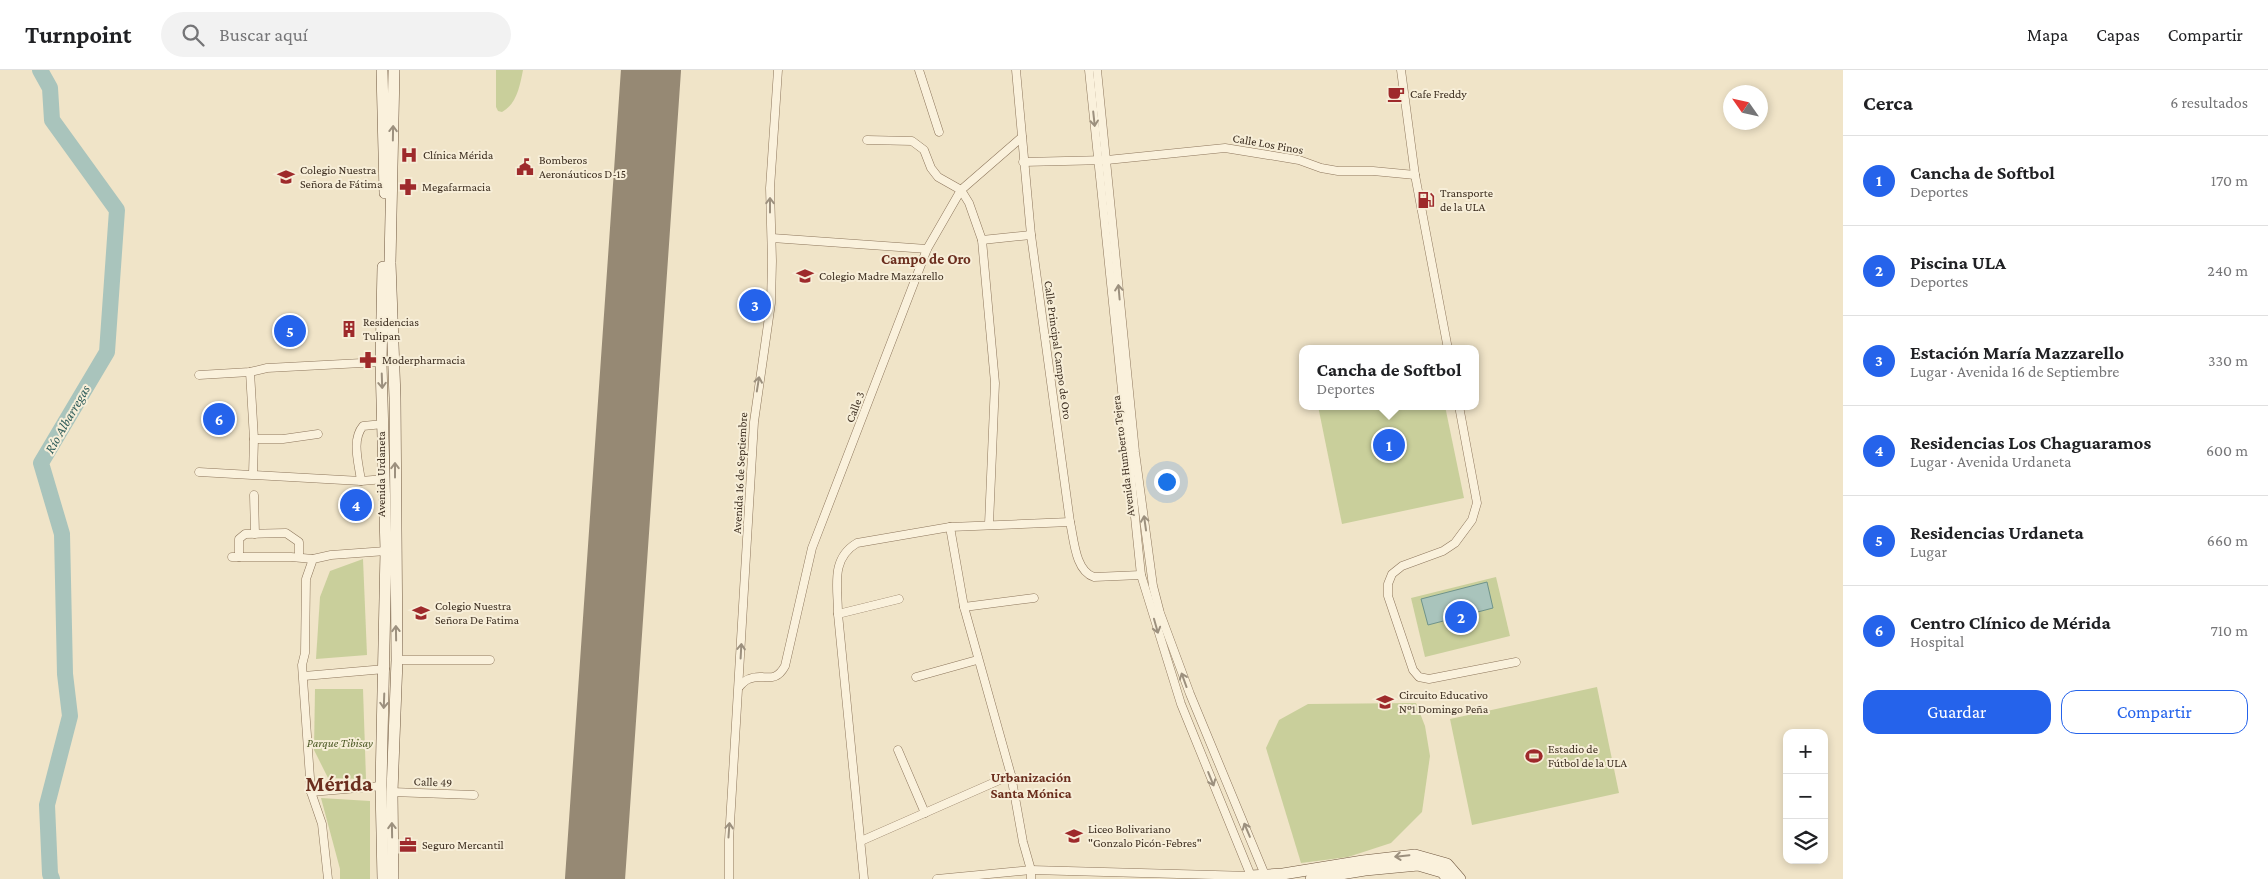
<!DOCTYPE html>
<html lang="es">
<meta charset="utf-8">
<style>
body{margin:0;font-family:"Crimson Pro",serif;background:#f2f2f2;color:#202124}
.controls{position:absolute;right:15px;bottom:15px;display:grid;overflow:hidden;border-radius:10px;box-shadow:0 2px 8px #0003}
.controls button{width:45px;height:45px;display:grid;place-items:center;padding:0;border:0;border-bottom:1px solid #e0e0e0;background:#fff;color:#202124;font:25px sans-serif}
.compass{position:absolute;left:1723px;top:15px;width:45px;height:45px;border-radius:50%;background:#fff;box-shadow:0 2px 8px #0003;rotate:304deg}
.you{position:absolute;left:1166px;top:411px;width:18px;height:18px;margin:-12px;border:4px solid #fff;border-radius:50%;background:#1a73e8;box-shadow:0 0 0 8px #1a73e833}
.badge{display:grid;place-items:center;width:32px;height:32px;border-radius:50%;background:#2563eb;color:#fff;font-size:16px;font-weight:700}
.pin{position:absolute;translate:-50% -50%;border:2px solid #fff;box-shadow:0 1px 5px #0006}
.popup{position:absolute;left:1299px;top:275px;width:180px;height:65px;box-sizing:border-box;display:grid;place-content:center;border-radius:10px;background:#fff;filter:drop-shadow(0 1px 4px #0005);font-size:16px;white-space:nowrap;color:#757577}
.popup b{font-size:19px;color:#202124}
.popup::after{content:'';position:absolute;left:50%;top:100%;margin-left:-10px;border:10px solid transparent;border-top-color:#fff}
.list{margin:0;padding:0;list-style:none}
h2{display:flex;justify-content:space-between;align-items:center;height:65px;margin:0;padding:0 20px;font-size:21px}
h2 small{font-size:16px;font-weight:400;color:#757577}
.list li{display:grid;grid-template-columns:32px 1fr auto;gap:15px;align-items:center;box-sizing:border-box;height:90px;padding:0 20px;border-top:1px solid #e0e0e0}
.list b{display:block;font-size:19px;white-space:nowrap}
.list p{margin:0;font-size:16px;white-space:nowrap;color:#757577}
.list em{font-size:16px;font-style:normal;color:#757577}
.actions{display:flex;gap:10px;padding:15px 20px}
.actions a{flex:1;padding:11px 0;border:1px solid #2563eb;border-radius:15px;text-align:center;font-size:18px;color:#2563eb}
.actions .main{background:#2563eb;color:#fff}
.icon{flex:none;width:28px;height:28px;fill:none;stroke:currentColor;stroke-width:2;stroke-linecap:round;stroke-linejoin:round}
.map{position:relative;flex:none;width:1843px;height:809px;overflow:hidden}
header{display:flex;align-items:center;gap:30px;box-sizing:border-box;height:70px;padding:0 25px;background:#fff;border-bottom:1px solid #e0e0e0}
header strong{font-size:24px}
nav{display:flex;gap:28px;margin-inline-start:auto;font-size:18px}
.search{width:350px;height:45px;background:#f2f2f2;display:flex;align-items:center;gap:12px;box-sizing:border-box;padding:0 18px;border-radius:28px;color:#757577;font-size:19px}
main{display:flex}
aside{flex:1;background:#fff}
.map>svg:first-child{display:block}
</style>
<header>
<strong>Turnpoint</strong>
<div class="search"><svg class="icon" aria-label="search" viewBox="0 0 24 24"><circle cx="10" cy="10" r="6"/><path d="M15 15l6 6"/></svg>Buscar aquí</div>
<nav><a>Mapa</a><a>Capas</a><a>Compartir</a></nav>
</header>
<main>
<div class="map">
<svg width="1843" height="809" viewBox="0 0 1843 809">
<rect width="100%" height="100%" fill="#f0e4c8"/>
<!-- green -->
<g fill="#c9cf9b">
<path d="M496 0H523C520 15 517 34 502 42L498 41 496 37Z"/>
<path d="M1318 336H1445L1464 428 1342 454Z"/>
<path d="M363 489 367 585 316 589 320 527 330 501Z"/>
<path d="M1496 507 1510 566 1425 587 1411 528Z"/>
<path d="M1597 617 1619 723 1472 755 1450 649Z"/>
<path d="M315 619H363L366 709 328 708 314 680Z"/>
<path d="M1416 633 1425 656 1430 686 1422 742 1391 773 1348 787 1301 793 1266 678 1279 650 1308 634Z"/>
<path d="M321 728 370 731V809H340V799Z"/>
</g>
<!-- water -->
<path fill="#a9c4bc" stroke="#6f938a" d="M1487 512 1493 538 1428 555 1421 529Z"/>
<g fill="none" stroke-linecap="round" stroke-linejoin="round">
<!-- river -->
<path stroke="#a9c4bc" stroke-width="16" d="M40 0 50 18 52 50 117 140 107 282 41 393 62 464 65 604 70 646 47 735 50 804 52 809"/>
<!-- runway -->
<path stroke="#968974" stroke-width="60" d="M595 809 651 0"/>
<!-- street casing -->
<g stroke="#8d765c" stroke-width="9">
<g id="street">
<path d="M919 0 939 62"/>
<path d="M1016 0 1031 165 1070 452C1074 469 1075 501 1094 507L1141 505"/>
<path d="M1097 0 1135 382 1153 516 1160 543 1190 624 1265 805"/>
<path d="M1401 0 1415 105 1448 279"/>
<path d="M867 70 912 71 924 80 931 98 938 107 961 120 969 133 982 170 995 313 989 454"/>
<path d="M1023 92 1107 90 1225 78 1299 90 1321 98 1338 101H1373L1415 105"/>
<path d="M772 168 927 179"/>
<path d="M982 170 1031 165"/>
<path d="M250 302 254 369 253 404"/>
<path d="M199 305 250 302 267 298 381 292"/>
<path d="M1459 336 1477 433 1472 450 1455 473 1443 481 1402 496 1392 504 1388 514V526L1413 600 1419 607 1429 609 1516 592"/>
<path d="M254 369H283L318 364"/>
<path d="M199 402 361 411 385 409"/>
<path d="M361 411C359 394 351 370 363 356L383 354"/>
<path d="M254 425 255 464"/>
<path d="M950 457 964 537 1011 705 1023 772 1031 800V809"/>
<path d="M232 487H291L313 489"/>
<path d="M239 487V469L245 464 286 463 299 472V487"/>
<path d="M964 537 1034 528"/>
<path d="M838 544 899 529"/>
<path d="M397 590H490"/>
<path d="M304 606 385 599"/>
<path d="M916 607 977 590"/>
<path d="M739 617C742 614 745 610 749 609 763 602 774 616 785 596L812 478 927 179 961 120 1022 67"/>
<path d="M898 680 925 743"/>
<path d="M311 722 381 716"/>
<path d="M392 722 474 725"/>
<path d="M861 771 1011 705"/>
<path d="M328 809 322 754 311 722 302 595 305 583 306 509 313 489 331 485 386 481"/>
<path d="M729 809V770L754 352 771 233 772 191 770 118 778 0"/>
<path d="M864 809 838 544C838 517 830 489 857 473L950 457 1070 452"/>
<path d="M937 809 1031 800 1251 806 1181 634 1141 505 1089 0"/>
</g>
</g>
<!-- secondary casing -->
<g stroke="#6f573f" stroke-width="12">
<g id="secondary">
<path d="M382 0 385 123"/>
<path d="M383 809 381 716 386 481 381 292 383 197"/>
<path d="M393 809 392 722 397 590 395 328 390 193 394 0"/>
<path d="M1252 809 1251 806 1283 804 1363 791 1415 785 1447 794 1460 809"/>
<path d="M1311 809 1365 800 1418 795 1442 802 1448 809"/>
</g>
</g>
<!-- street -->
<use href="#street" stroke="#faf1dc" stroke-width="8"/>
<!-- secondary -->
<use href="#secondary" stroke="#faf1dc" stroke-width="11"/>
</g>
<!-- one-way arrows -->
<defs><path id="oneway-shaft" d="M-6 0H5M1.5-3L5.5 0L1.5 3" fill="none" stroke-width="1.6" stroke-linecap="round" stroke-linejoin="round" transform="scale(1.25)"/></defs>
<g stroke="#9c907e">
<use href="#oneway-shaft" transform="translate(1094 49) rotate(84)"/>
<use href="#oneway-shaft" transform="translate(393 63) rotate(-89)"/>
<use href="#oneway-shaft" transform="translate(770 135) rotate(-90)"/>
<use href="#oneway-shaft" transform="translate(1119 222) rotate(-95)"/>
<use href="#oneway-shaft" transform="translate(382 311) rotate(88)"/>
<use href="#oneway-shaft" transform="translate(758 314) rotate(-81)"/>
<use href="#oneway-shaft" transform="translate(395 400) rotate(-90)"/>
<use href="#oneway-shaft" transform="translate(1145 453) rotate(-98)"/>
<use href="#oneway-shaft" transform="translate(1156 556) rotate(74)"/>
<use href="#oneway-shaft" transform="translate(396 563) rotate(-91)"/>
<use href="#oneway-shaft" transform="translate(741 581) rotate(-87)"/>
<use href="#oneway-shaft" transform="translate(1184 610) rotate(-110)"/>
<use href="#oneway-shaft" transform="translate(384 631) rotate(92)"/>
<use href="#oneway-shaft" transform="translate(1211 709) rotate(68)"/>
<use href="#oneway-shaft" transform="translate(392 760) rotate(-91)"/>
<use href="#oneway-shaft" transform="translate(729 760) rotate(-86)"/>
<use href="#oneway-shaft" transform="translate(1247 760) rotate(-113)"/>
<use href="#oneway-shaft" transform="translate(1402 786) rotate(174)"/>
</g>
<!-- icons -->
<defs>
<g id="cafe-bare" transform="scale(1.35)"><path d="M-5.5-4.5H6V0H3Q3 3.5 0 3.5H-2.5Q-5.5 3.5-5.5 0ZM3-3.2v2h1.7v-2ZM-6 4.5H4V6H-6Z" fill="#9e2a2b" stroke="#f7eed8" stroke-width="2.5" paint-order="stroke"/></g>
<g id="hospital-bare" transform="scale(1.35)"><path d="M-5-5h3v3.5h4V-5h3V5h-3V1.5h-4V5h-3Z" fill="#9e2a2b" stroke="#f7eed8" stroke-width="2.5" paint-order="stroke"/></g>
<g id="civic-bare" transform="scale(1.35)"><path d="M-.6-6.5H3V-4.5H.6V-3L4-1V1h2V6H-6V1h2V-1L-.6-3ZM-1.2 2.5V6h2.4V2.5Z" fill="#9e2a2b" stroke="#f7eed8" stroke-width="2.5" paint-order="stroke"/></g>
<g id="school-bare" transform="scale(1.35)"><path d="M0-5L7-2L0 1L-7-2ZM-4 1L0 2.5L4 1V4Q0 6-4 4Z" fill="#9e2a2b" stroke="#f7eed8" stroke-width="2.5" paint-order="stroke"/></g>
<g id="pharmacy-bare" transform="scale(1.35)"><path d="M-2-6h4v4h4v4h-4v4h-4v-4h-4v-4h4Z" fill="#9e2a2b" stroke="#f7eed8" stroke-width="2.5" paint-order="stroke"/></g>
<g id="fuel-bare" transform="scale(1.35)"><path d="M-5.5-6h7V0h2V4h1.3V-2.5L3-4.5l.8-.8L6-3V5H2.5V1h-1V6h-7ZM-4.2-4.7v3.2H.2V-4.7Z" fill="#9e2a2b" stroke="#f7eed8" stroke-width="2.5" paint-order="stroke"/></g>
<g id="building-bare" transform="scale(1.35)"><path d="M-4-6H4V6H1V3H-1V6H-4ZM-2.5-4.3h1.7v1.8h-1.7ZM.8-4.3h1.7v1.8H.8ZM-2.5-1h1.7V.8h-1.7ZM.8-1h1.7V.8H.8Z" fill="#9e2a2b" stroke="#f7eed8" stroke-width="2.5" paint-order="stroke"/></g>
<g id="stadium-bare" transform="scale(1.35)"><path d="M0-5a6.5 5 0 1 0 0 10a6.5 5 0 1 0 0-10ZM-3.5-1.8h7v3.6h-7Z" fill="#9e2a2b" stroke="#f7eed8" stroke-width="2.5" paint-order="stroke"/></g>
<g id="office-bare" transform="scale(1.35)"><path d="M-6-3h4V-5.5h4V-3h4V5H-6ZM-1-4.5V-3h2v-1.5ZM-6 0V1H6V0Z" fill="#9e2a2b" stroke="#f7eed8" stroke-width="2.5" paint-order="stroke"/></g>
</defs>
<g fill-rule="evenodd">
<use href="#cafe-bare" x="1396" y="24"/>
<use href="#hospital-bare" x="409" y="85"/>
<use href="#civic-bare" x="525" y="97"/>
<use href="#school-bare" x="286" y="107"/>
<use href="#pharmacy-bare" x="408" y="117"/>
<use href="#fuel-bare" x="1426" y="130"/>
<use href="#school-bare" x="805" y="206"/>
<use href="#building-bare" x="349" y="259"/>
<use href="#pharmacy-bare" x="368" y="290"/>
<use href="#school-bare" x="421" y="543"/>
<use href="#school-bare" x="1385" y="632"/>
<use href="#stadium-bare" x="1534" y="686"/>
<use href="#school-bare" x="1074" y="766"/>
<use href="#office-bare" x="408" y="775"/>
</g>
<g text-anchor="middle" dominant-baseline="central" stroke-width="4" stroke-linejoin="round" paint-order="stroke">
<!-- poi labels -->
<g font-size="12" fill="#3d2e20" stroke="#f7eed8" text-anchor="start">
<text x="1410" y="24">Cafe Freddy</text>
<text x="423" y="85">Clínica Mérida</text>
<text x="539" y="90">Bomberos<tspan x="539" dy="14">Aeronáuticos D-15</tspan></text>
<text x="300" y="100">Colegio Nuestra<tspan x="300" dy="14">Señora de Fátima</tspan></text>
<text x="422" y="117">Megafarmacia</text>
<text x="1440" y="123">Transporte<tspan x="1440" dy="14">de la ULA</tspan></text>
<text x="819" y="206">Colegio Madre Mazzarello</text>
<text x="363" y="252">Residencias<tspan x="363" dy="14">Tulipan</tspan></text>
<text x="382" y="290">Moderpharmacia</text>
<text x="435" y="536">Colegio Nuestra<tspan x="435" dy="14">Señora De Fatima</tspan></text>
<text x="1399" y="625">Circuito Educativo<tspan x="1399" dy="14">Nº1 Domingo Peña</tspan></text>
<text x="1548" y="679">Estadio de<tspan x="1548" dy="14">Fútbol de la ULA</tspan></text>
<text x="1088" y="759">Liceo Bolivariano<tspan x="1088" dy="14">"Gonzalo Picón-Febres"</tspan></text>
<text x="422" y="775">Seguro Mercantil</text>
</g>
<!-- street labels -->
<g font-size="12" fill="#3d2e20" stroke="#f7eed8">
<text transform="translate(1268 74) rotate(10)">Calle Los Pinos</text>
<text transform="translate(1058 280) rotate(82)">Calle Principal Campo de Oro</text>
<text transform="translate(855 337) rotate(-69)">Calle 3</text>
<text transform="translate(1123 386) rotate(-97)">Avenida Humberto Tejera</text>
<text transform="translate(740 403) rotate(-87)">Avenida 16 de Septiembre</text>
<text transform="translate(381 404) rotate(-90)">Avenida Urdaneta</text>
<text transform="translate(433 712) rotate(2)">Calle 49</text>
</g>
<!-- park labels -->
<g font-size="12" font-style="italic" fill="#4d5a26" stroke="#f7eed8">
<text x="340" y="673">Parque Tibisay</text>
</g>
<!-- water labels -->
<g font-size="14" font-style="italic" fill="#2f5d5a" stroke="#f7eed8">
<text transform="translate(67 349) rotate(-60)">Río Albarregas</text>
</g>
<!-- neighbourhood labels -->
<g font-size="14" font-weight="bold" fill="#6b2e1e" stroke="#f7eed8">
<text x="1031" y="707">Urbanización<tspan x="1031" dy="16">Santa Mónica</tspan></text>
</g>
<!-- quarter labels -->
<g font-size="15" font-weight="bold" fill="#6b2e1e" stroke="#f7eed8">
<text x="926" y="189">Campo de Oro</text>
</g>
<!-- town labels -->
<g font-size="22" font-weight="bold" fill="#6b2e1e" stroke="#f7eed8">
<text x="339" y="713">Mérida</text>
</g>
</g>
</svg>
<div class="controls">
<button>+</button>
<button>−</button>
<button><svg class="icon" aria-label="layers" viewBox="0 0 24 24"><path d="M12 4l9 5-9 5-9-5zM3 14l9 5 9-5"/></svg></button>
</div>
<svg class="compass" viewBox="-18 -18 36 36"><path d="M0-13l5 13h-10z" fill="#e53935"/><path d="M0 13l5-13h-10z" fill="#757577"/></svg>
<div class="you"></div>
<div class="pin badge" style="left:1389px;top:375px">1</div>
<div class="popup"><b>Cancha de Softbol</b>Deportes</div>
<div class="pin badge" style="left:1461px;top:547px">2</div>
<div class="pin badge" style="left:755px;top:235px">3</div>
<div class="pin badge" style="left:356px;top:435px">4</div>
<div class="pin badge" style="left:290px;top:261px">5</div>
<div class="pin badge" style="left:219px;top:349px">6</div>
</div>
<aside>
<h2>Cerca<small>6 resultados</small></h2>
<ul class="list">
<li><span class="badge">1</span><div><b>Cancha de Softbol</b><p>Deportes</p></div><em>170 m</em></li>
<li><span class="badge">2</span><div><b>Piscina ULA</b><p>Deportes</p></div><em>240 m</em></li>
<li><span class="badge">3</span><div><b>Estación María Mazzarello</b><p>Lugar · Avenida 16 de Septiembre</p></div><em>330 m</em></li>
<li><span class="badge">4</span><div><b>Residencias Los Chaguaramos</b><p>Lugar · Avenida Urdaneta</p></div><em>600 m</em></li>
<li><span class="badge">5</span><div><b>Residencias Urdaneta</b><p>Lugar</p></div><em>660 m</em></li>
<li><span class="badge">6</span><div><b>Centro Clínico de Mérida</b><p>Hospital</p></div><em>710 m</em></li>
</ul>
<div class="actions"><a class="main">Guardar</a><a>Compartir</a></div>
</aside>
</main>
